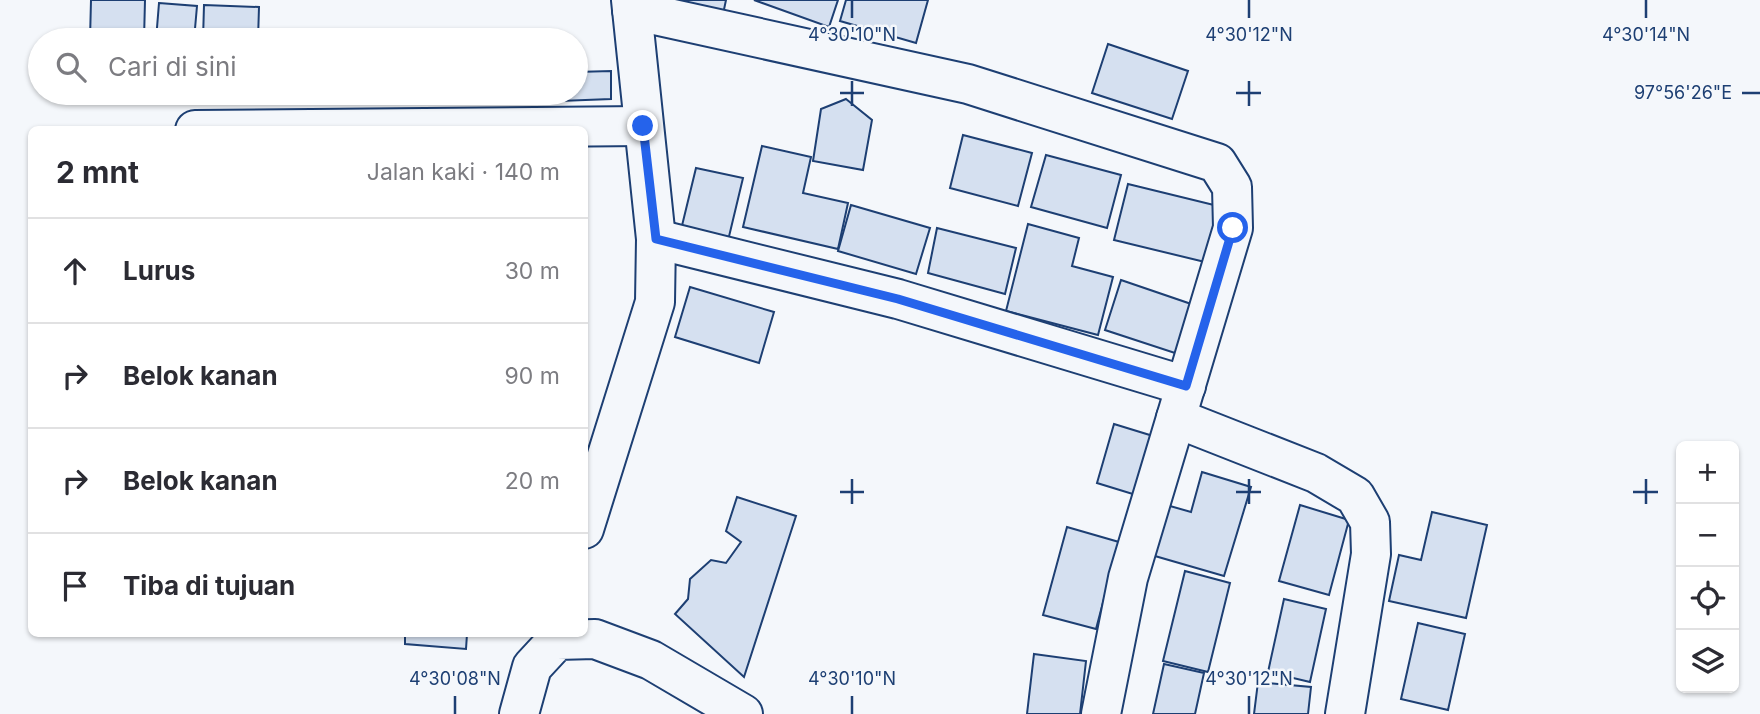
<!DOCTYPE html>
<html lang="id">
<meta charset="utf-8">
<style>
body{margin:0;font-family:Inter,sans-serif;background:#f7f7f7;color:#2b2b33}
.controls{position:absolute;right:21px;bottom:21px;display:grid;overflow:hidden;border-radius:10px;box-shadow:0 2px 5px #0004}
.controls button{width:63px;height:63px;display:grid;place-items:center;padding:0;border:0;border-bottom:2px solid #e1e1e2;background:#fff;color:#2b2b33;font:35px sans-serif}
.stop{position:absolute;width:21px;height:21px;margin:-16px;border:5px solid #2563eb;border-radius:50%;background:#fff}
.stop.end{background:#2563eb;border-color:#fff;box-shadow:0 2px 7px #0008}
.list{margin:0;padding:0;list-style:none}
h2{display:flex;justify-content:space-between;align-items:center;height:91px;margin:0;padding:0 28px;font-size:30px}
h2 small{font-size:23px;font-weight:400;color:#7c7c81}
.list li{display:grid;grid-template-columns:46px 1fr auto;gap:21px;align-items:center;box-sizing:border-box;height:105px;padding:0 28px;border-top:2px solid #e1e1e2}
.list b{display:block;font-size:26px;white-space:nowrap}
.list em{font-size:23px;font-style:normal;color:#7c7c81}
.icon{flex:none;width:38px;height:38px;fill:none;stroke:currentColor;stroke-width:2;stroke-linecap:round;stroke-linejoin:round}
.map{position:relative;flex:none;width:1760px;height:714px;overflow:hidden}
.search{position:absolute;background:#fff;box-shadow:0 2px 5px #0004;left:28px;top:28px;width:560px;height:77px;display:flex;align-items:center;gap:18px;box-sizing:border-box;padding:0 24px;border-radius:38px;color:#7c7c81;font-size:26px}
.panel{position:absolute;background:#fff;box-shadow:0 2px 5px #0004;left:28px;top:126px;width:560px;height:511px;border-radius:10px}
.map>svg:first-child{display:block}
</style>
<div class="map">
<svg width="1760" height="714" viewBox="0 0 1760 714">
<rect width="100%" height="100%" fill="#f4f7fb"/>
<!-- building -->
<g fill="#d5e0f0" stroke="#1d3f73" stroke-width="2">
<path d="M91 0H145L144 40H90Z"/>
<path d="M677 0H726L722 19 676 9Z"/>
<path d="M754 0H838L829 27Z"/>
<path d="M846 0H928L916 43 840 21Z"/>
<path d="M159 3 197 6 194 40H156Z"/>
<path d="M204 5 259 7 258 40H203Z"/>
<path d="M1108 44 1188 71 1172 119 1092 93Z"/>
<path d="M611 71V99L560 101V93H576V72Z"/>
<path d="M846 99 872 120 863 170 813 161 821 109Z"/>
<path d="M963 135 1032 153 1018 206 950 188Z"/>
<path d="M762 146 811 157 803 193 848 203 838 249 743 227Z"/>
<path d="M1046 155 1121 175 1107 228 1031 207Z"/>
<path d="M696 168 743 178 726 249 679 238Z"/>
<path d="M1128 184 1218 206 1205 262 1114 240Z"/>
<path d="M851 205 930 228 916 274 838 251Z"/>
<path d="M1028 224 1079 238 1072 266 1113 277 1098 335 1006 311Z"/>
<path d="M937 228 1016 248 1005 294 928 273Z"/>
<path d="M1121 280 1197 306 1181 355 1105 330Z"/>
<path d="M690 287 774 312 759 363 675 337Z"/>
<path d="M1114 424 1153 436 1136 495 1097 483Z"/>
<path d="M1202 472 1251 487 1224 576 1148 554 1163 504 1191 512Z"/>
<path d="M737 497 796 516 744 677 675 614 688 599 690 579 711 560 726 563 741 542 726 531Z"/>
<path d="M1300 505 1349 520 1329 595 1279 581Z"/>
<path d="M1432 512 1487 525 1466 618 1389 601 1399 555 1421 560Z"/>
<path d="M1067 527 1119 542 1096 629 1043 615Z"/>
<path d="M1185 571 1230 583 1208 672 1163 661Z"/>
<path d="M1284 599 1326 609 1310 682 1268 672Z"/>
<path d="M1418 623 1465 634 1448 710 1401 699Z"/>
<path d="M405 634H467L466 649 405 644Z"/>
<path d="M1034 654 1086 661 1080 714H1027Z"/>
<path d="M1164 664 1204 673 1195 714H1153Z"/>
<path d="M1258 682 1311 687 1308 714H1254Z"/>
</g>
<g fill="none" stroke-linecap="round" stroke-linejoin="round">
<!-- minor casing -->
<g stroke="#1d3f73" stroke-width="42">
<g id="minor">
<path d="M632 10 968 84 1217 163 1232 187 1233 228 1128 578 1101 714"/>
<path d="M195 130 643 126"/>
<path d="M656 239 898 299 1186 386"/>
<path d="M1176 418 1316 473 1355 496 1370 522 1371 554 1345 714"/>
<path d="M584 529 655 302 656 239 631 0"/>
<path d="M519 714 532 667 557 640 595 639 651 660 743 714"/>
</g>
</g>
<!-- minor -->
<use href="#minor" stroke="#f4f7fb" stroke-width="38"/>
</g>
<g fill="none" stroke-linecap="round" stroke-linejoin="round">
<!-- route -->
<path stroke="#2563eb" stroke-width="9" d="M643 126 656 239 898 299 1186 386 1233 228"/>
</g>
<!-- ticks -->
<path fill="none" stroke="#1d3f73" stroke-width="2.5" d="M852 0V18M1249 0V18M1646 0V18M852 81V106M1249 81V106M840 93H864M1236 93H1261M1742 93H1760M852 479V504M1249 479V504M1646 479V504M840 492H864M1236 492H1261M1633 492H1658M455 696V714M852 696V714M1249 696V714"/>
<g font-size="18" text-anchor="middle" fill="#1d3f73" stroke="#f4f7fb" stroke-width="5" stroke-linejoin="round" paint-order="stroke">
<text x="852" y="41">4°30'10"N</text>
<text x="1249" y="41">4°30'12"N</text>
<text x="1646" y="41">4°30'14"N</text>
<text x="1683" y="99">97°56'26"E</text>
<text x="455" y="685">4°30'08"N</text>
<text x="852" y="685">4°30'10"N</text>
<text x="1249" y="685">4°30'12"N</text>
</g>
</svg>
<div class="controls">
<button>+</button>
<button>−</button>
<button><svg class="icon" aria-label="locate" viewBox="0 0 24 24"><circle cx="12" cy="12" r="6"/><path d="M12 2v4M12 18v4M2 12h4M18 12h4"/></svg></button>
<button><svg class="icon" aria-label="layers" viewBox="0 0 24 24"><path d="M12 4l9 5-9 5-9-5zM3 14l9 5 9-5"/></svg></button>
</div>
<div class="stop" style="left:1233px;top:228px"></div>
<div class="stop end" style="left:643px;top:126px"></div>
<div class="search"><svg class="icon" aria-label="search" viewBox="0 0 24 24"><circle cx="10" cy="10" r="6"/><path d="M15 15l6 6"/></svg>Cari di sini</div>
<section class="panel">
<h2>2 mnt<small>Jalan kaki · 140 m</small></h2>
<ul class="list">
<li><svg class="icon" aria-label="ahead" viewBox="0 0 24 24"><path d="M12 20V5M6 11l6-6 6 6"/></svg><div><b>Lurus</b></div><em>30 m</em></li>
<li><svg class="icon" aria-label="right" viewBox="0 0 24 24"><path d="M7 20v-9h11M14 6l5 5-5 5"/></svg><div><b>Belok kanan</b></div><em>90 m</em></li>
<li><svg class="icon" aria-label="right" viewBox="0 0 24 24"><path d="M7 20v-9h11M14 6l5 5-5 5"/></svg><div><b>Belok kanan</b></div><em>20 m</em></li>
<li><svg class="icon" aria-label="arrive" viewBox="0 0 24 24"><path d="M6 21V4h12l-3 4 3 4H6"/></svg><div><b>Tiba di tujuan</b></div></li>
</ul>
</section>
</div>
